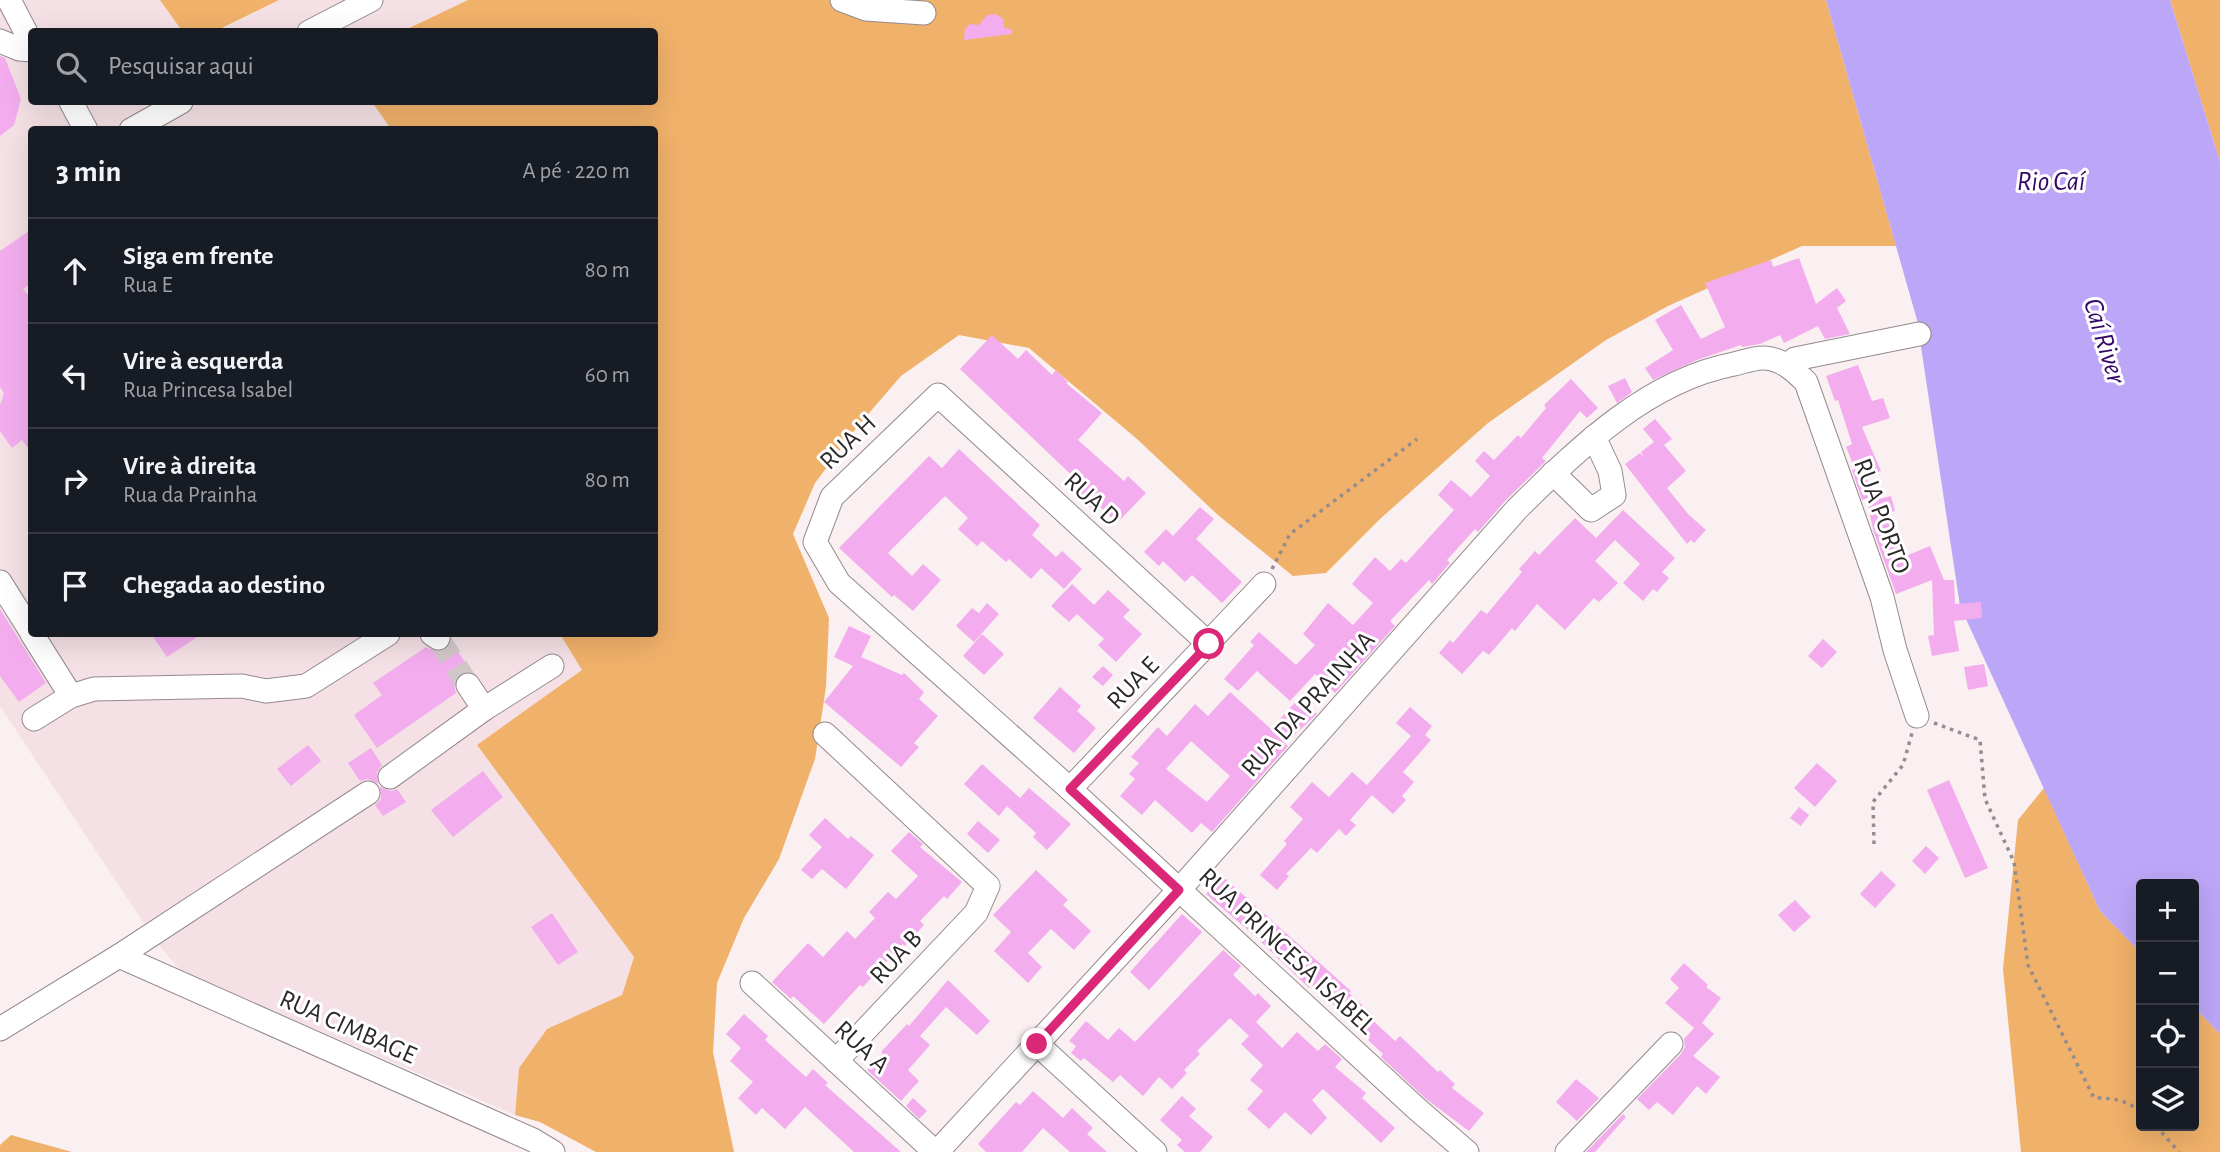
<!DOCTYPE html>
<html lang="pt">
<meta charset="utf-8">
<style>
body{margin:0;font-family:"Alegreya Sans",sans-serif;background:#242831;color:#f1f3f6}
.controls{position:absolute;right:21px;bottom:21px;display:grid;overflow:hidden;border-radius:7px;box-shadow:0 7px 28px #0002}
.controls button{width:63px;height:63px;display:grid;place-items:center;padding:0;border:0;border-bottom:2px solid #363941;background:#171b24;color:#f1f3f6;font:35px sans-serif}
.stop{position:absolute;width:21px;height:21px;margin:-16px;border:5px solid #db2777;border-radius:50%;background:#fff}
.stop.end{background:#db2777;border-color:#fff;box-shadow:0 2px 7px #0008}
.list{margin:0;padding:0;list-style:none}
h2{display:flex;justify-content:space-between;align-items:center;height:91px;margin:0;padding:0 28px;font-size:30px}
h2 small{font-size:23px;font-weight:400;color:#9ea1a6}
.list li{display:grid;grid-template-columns:46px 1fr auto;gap:21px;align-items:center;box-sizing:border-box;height:105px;padding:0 28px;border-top:2px solid #363941}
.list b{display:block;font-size:26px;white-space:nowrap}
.list p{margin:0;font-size:23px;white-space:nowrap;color:#9ea1a6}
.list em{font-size:23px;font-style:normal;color:#9ea1a6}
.icon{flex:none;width:38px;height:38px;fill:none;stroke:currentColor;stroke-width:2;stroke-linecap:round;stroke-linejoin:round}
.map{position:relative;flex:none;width:2220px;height:1152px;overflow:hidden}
.search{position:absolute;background:#171b24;box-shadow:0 7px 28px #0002;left:28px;top:28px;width:630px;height:77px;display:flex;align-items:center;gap:18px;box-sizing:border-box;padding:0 24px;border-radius:7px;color:#9ea1a6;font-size:26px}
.panel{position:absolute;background:#171b24;box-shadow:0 7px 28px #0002;left:28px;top:126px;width:630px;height:511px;border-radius:7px}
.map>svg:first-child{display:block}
</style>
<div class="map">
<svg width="2220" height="1152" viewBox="0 0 2220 1152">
<rect width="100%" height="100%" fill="#faeff1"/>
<!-- built -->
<g fill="#f4e0e5">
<path d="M0 0H160L182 31 32 32V102H372L391 129 32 130V634H560L583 670 478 745 634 957 622 995 547 1029 519 1068 515 1115 182 972 157 943 0 706Z"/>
<path d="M279 0H468L403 31 216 32Z"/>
</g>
<!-- green -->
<g fill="#f0b16a">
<path d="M160 0H279L216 31H182Z"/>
<path d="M468 0H1826L1896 246H1802L1668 306 1606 340 1488 423 1380 519 1326 573 1293 576 1218 515 1137 439 1029 348 959 335 901 376 857 427 815 483 793 534 829 618 826 687 815 759 779 859 744 918 717 983 713 1052 734 1152H596L540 1122 515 1115 519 1068 547 1029 622 995 634 957 477 745 582 670 560 634H654V130L391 129 372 102H654V32L403 31Z"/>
<path d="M2170 0H2220V162Z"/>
<path d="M2044 788 2100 911 2141 953V1126H2194V1007L2220 1034V1152H2021L2003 969 2018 820Z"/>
<path d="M11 1135 72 1152H0V1145Z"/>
</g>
<!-- water -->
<path fill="#bca6f8" d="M1826 0H2170L2220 162V1034L2194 1007V884H2141V953L2100 911 1960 606 1917 320Z"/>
<!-- building -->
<g fill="#f3adee" fill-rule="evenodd">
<path d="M996 14 1003 19 1004 28 1012 29V34L964 40 965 29 970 24 979 25 987 15Z"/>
<path d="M0 56 5 58 21 99 14 125 0 136Z"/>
<path d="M32 229V283L23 289 32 300V453L22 440 12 448 0 431V405L4 393 0 387V251Z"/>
<path d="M1799 258 1816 304 1837 288 1846 301 1837 308 1850 334 1825 339 1818 326 1784 343 1780 335 1760 344 1742 347 1741 345 1697 360 1653 380 1645 368 1673 350 1655 320 1681 305 1701 339 1725 327 1705 283 1771 260 1773 267Z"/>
<path d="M992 335 1018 359 1026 350 1052 375 1056 370 1068 382 1066 383 1102 413 1078 440 1124 481 1128 476 1146 493 1117 523 1098 505 1093 510 1075 493 1082 485 960 369Z"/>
<path d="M1858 365 1872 401 1883 398 1890 418 1862 427 1881 471 1866 477 1873 496 1862 500 1852 470 1855 469 1846 447 1852 444 1838 400 1835 401 1826 376Z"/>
<path d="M1625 378 1632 392 1617 403 1608 386Z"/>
<path d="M1571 379 1598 408 1587 418 1580 411 1542 458 1546 461 1507 499 1478 532 1475 529 1447 560 1450 563 1432 584 1429 580 1390 621 1395 626 1335 693 1315 674 1290 701 1257 671 1238 691 1224 679 1254 645 1250 642 1259 632 1296 665 1315 645 1303 634 1328 603 1353 625 1373 603 1352 584 1362 572 1375 557 1390 571 1401 559 1406 563 1454 510 1438 495 1451 480 1471 497 1490 476 1475 461 1484 451 1494 460 1518 435 1521 438 1546 408 1544 405Z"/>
<path d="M1655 419 1672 439 1664 445 1686 471 1667 488 1688 514 1706 530 1694 543 1691 540 1687 544 1625 464 1640 453 1644 457 1641 452 1654 442 1643 429Z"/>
<path d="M959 449 1040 525 1032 535 1056 557 1062 551 1082 569 1064 589 1041 568 1031 579 1009 559 1006 562 982 541 977 546 958 529 968 518 945 496 888 553 912 576 923 564 941 580 913 611 894 595 892 597 839 548 929 456 942 468Z"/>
<path d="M1891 496 1895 511 1886 513 1899 550 1906 548 1908 555 1930 546 1944 580H1954L1955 604 1981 602 1982 618 1954 621 1959 651 1932 656 1928 636 1934 635 1932 580 1896 594 1874 533 1867 502Z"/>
<path d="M1200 507 1214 519 1196 539 1242 582 1222 603 1192 575 1185 582 1163 561 1159 566 1144 552 1166 529 1173 536Z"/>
<path d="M1623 510 1675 558 1662 572 1669 578 1657 592 1653 589 1643 601 1623 583 1640 564 1615 540 1595 561 1618 583 1599 602 1594 598 1565 630 1537 604 1515 631 1512 628 1489 655 1483 651 1462 674 1439 653 1450 640 1453 643 1481 610 1487 614 1522 572 1519 569 1535 551 1539 555 1575 518 1596 538Z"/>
<path d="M1072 584 1094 605 1108 590 1130 610 1123 617 1142 634 1116 662 1098 645 1104 639 1077 614 1069 622 1051 606Z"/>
<path d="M987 603 999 614 974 642 956 626 972 608 979 613Z"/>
<path d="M0 609 46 683 19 702 0 676Z"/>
<path d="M849 626 871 636 861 657 902 675 904 673 924 692 919 699 938 716 914 743 919 747 901 767 824 702 853 666 834 657Z"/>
<path d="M151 634H202L167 657Z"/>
<path d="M982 634 1004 654 984 675 963 656Z"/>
<path d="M1823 639 1837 652 1822 668 1808 656Z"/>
<path d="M451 642 472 672 461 673 456 678 454 685 456 693 377 748 354 715 382 695 373 683 426 647 438 652 445 650Z"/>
<path d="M1984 664 1988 686 1968 690 1964 667Z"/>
<path d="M1103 666 1113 675 1103 686 1092 677Z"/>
<path d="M1060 687 1081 706 1077 711 1096 728 1074 753 1033 718Z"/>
<path d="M1230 692 1271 729 1299 698 1317 714 1285 744 1288 746 1212 832 1201 823 1192 833 1155 800 1142 815 1120 796 1135 779 1129 774 1139 763 1131 757 1158 727 1167 736 1195 704 1208 716ZM1191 741 1230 776 1207 802 1166 769Z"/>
<path d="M1410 707 1432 726 1425 735 1431 740 1403 772 1414 782 1402 796 1406 800 1393 814 1372 795 1350 820 1356 825 1346 836 1339 829 1317 853 1311 848 1286 874 1289 876 1277 890 1260 875 1287 844 1284 841 1303 819 1290 807 1312 782 1329 797 1352 772 1367 785 1411 736 1396 723Z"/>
<path d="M308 745 321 761 291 786 277 769Z"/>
<path d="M371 748 382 765 377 772 378 784 368 779 360 781 348 763Z"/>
<path d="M1817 763 1837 781 1815 807 1794 788Z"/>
<path d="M982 764 1020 798 1029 788 1071 824 1047 850 1033 837 1036 833 1007 806 999 816 964 784Z"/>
<path d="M483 771 503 797 453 837 431 810Z"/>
<path d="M1949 780 1988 868 1965 878 1927 790Z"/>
<path d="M380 787 391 791 397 789 406 802 383 816 375 805 381 799Z"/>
<path d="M1799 807 1809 815 1801 826 1790 818Z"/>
<path d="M825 818 848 839 851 836 874 855 846 889 822 869 812 879 801 870 822 847 809 835Z"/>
<path d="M978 821 1000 840 988 853 967 834Z"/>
<path d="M909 832 923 844 920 847 962 882 947 899 944 896 920 921 924 925 905 946 903 944 863 987 860 985 824 1024 793 996 791 999 772 982 808 943 823 957 847 931 855 939 875 918 869 912 888 892 896 899 918 876 891 851Z"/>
<path d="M1926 846 1939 858 1925 874 1912 861Z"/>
<path d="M1036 870 1068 900 1063 905 1091 931 1074 950 1051 929 1028 953 1042 967 1028 983 994 951 1011 932 993 915Z"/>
<path d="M1881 871 1896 885 1875 908 1860 894Z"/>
<path d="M1222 876 1351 991 1349 993 1372 1014 1369 1017 1395 1041 1400 1036 1438 1072 1440 1070 1455 1084 1452 1088 1484 1113 1469 1131 1426 1099 1381 1057 1383 1054 1368 1040 1370 1038 1312 985 1309 988 1256 937 1206 894Z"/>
<path d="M1795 900 1811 917 1794 932 1778 915Z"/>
<path d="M552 913 578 952 558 965 531 927Z"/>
<path d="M1182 914 1202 932 1149 990 1130 972Z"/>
<path d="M1223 950 1241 966 1233 975 1255 996 1258 993 1271 1006 1256 1022 1282 1048 1297 1032 1318 1051 1325 1044 1342 1059 1335 1067 1366 1093 1362 1098 1395 1128 1381 1143 1323 1089 1312 1100 1327 1118 1311 1135 1285 1112 1269 1129 1247 1109 1263 1091 1250 1080 1263 1065 1241 1044 1249 1036 1230 1018 1197 1051 1200 1054 1184 1070 1187 1073 1172 1089 1159 1077 1143 1096 1120 1075 1113 1082 1084 1058 1081 1061 1071 1053 1076 1046 1069 1041 1086 1021 1108 1040 1119 1028 1135 1042Z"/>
<path d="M1684 963 1708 985 1706 987 1721 998 1702 1023 1714 1034 1693 1056 1720 1077 1706 1094 1697 1086 1673 1115 1657 1102 1649 1110 1637 1099 1681 1054 1685 1047 1684 1039 1694 1028 1665 1003 1679 988 1670 979Z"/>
<path d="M948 980 990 1021 977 1035 946 1007 920 1036 930 1045 908 1070 919 1081 901 1101 867 1070 883 1053 881 1052 907 1024 909 1026Z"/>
<path d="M744 1014 768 1036 765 1040 806 1077 813 1069 828 1083 825 1085 901 1152H854L805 1107 785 1129 762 1108 756 1115 738 1098 753 1082 730 1061 741 1048 726 1034Z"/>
<path d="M1576 1079 1599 1098 1577 1121 1556 1102Z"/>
<path d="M1033 1091 1063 1118 1072 1108 1093 1128 1087 1134 1107 1152H1070L1043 1128 1022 1152H986L978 1144 1016 1102 1020 1105Z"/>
<path d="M1182 1096 1196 1109 1189 1116 1213 1137 1200 1152H1185L1177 1145 1182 1140 1160 1120Z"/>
<path d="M913 1098 927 1111 919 1119 906 1106Z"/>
<path d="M1623 1114 1626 1117 1595 1152H1586Z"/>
</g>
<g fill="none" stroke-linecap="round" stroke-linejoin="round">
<!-- minor-tunnel -->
<path stroke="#d1c7c9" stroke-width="23" stroke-dasharray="23 11" stroke-linecap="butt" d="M438 638 468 685"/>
<!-- minor casing -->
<g stroke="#948a8c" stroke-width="25">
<g id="minor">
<path d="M9 0 32 44"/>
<path d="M842 0 866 9 924 13"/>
<path d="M309 32 371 0"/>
<path d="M0 41 19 49 32 50"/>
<path d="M71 102 86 130"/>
<path d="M131 130 181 102"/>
<path d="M1791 367 1795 359 1919 334"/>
<path d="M1553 473 1591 510 1614 495 1610 471 1594 437"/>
<path d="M0 582 32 633"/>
<path d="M32 634 71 696"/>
<path d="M432 634 438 638"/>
<path d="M1209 644 938 395 832 497 815 542 839 583 1070 789 1417 1109 1467 1152"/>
<path d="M468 685 484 709"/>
<path d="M34 719 71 696 94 689 242 686 266 691 306 686 388 634"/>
<path d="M825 734 988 886 976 913 836 1061"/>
<path d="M390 777 484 709 552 666"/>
<path d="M1070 789 1264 584"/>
<path d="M119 956 533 1140 553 1152"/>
<path d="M752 983 935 1152"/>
<path d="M0 1029 119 956 368 793"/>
<path d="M1037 1044 1155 1152"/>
<path d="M937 1152 1179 890 1517 509C1578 449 1646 381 1734 364 1743 362 1756 357 1765 358 1782 359 1795 371 1806 382L1882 597 1895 650 1917 716"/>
<path d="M1567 1152 1671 1044"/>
</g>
</g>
<!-- path -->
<g stroke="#948c8e" stroke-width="3.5" stroke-dasharray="3.5 5" stroke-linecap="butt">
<path d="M1272 569 1290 534 1417 439"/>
<path d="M1934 723 1980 740 1985 799 2014 862 2028 965 2094 1098C2114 1098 2126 1100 2141 1112"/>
<path d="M1874 844 1873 802 1903 765 1912 733"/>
<path d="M2156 1126 2179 1152"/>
</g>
<!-- minor -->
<use href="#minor" stroke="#fff" stroke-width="23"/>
</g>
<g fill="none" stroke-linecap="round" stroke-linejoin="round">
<!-- route -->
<path stroke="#db2777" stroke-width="9" d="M1037 1044 1179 890 1070 789 1209 644"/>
</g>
<g text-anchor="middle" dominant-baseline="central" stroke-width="6" stroke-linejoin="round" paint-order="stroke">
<!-- street labels -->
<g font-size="26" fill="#2d292a" stroke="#fff">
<text transform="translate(848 442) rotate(-44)">RUA H</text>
<text transform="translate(1092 499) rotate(43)">RUA D</text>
<text transform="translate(1882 516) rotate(70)">RUA PORTO</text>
<text transform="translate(1133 683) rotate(-46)">RUA E</text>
<text transform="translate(1308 704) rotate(-48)">RUA DA PRAINHA</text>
<text transform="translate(1287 951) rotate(43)">RUA PRINCESA ISABEL</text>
<text transform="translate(896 957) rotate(-47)">RUA B</text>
<text transform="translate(348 1027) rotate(24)">RUA CIMBAGE</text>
<text transform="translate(862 1047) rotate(43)">RUA A</text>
</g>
<!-- water labels -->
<g font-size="28" font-style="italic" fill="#340768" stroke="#fff">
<text x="2051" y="182">Rio Caí</text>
<text transform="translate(2104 341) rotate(73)">Caí River</text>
</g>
</g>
</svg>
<div class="controls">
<button>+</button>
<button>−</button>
<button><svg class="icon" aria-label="locate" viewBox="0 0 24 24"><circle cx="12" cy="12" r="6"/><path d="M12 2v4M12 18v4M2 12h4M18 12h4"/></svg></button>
<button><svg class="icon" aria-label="layers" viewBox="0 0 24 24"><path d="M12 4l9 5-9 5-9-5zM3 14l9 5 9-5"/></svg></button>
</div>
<div class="stop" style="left:1209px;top:644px"></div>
<div class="stop end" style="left:1037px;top:1044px"></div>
<div class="search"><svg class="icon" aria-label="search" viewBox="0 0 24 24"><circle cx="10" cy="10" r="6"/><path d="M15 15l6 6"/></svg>Pesquisar aqui</div>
<section class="panel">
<h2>3 min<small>A pé · 220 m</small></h2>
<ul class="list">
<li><svg class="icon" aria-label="ahead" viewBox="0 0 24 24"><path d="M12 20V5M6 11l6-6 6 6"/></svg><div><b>Siga em frente</b><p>Rua E</p></div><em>80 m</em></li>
<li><svg class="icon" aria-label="left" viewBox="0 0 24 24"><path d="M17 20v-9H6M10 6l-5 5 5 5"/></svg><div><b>Vire à esquerda</b><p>Rua Princesa Isabel</p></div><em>60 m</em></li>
<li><svg class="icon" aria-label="right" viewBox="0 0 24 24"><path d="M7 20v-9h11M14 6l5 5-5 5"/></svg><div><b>Vire à direita</b><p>Rua da Prainha</p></div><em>80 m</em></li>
<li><svg class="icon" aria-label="arrive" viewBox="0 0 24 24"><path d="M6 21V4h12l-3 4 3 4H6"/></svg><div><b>Chegada ao destino</b></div></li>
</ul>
</section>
</div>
